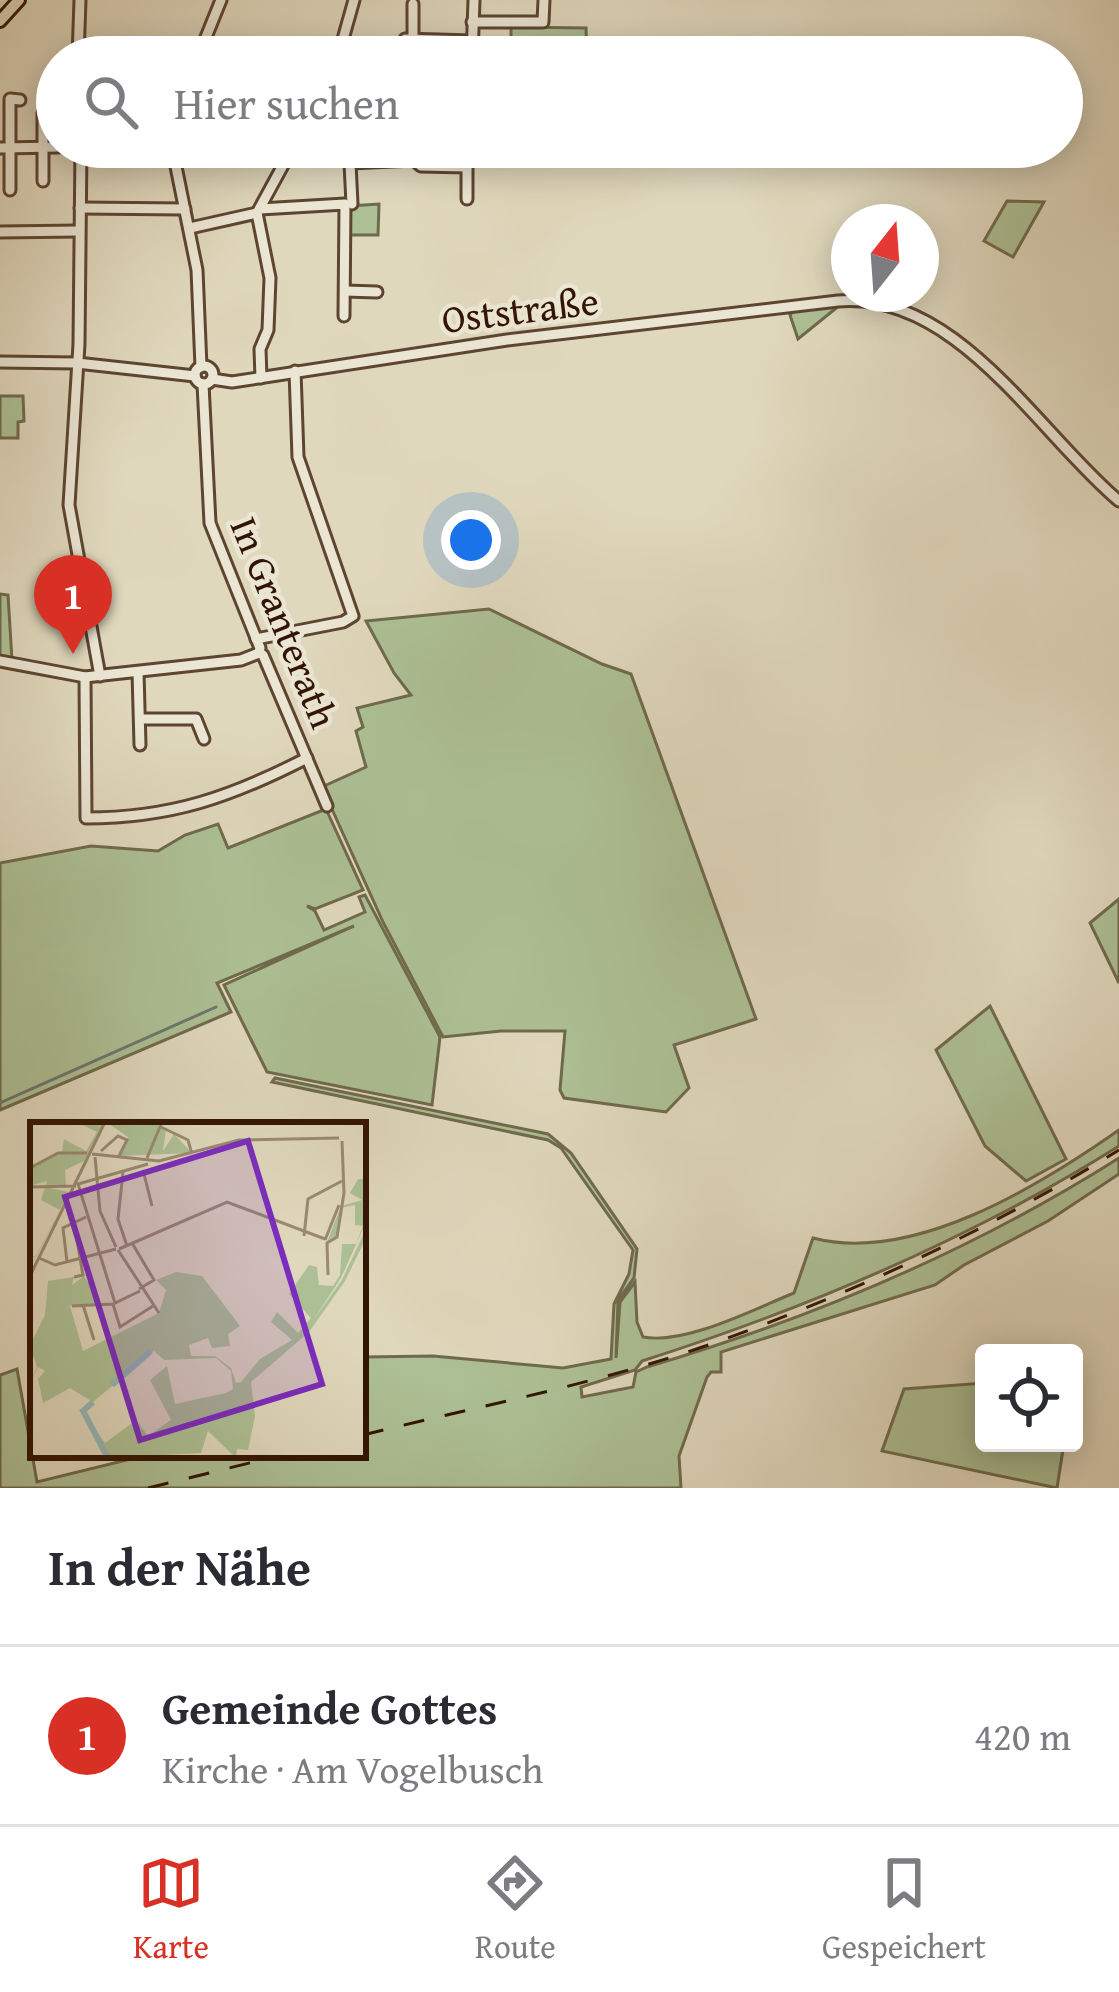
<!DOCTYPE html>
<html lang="de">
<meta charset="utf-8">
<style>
body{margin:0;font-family:"Gentium Book Plus",serif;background:#f7f7f7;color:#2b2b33}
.controls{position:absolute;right:36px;bottom:36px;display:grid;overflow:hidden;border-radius:12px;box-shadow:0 6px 30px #0003}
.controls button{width:108px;height:108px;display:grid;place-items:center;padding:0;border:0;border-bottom:3px solid #e1e1e2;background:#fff;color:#2b2b33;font:60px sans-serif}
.compass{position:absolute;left:831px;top:204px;width:108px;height:108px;border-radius:50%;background:#fff;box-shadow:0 6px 30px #0003;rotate:17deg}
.you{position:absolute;left:471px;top:540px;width:42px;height:42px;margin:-30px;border:9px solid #fff;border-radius:50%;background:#1a73e8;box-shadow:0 0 0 18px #1a73e833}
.badge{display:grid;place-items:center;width:78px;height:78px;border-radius:50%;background:#d93025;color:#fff;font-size:39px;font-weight:700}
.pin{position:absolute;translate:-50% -99px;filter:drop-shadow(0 3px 6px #0008)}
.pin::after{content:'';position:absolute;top:63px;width:42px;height:36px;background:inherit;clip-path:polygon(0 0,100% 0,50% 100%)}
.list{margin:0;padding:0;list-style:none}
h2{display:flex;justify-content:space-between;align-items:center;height:156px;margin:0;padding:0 48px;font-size:51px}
h2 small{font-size:39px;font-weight:400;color:#7c7c81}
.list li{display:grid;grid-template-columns:78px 1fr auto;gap:36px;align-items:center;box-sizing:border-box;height:180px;padding:0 48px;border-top:3px solid #e1e1e2}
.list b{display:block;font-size:45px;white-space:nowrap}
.list p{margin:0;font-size:39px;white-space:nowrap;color:#7c7c81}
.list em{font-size:39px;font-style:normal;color:#7c7c81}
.icon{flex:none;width:66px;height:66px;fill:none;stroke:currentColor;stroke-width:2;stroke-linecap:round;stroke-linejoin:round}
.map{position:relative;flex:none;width:1119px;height:1488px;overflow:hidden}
.search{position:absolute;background:#fff;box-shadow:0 6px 30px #0003;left:36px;right:36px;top:36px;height:132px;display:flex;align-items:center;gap:30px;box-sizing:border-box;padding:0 42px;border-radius:66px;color:#7c7c81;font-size:45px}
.sheet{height:336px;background:#fff}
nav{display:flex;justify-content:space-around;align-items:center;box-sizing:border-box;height:168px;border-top:3px solid #e1e1e2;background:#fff;font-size:33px;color:#7c7c81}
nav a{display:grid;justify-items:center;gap:6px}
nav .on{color:#d93025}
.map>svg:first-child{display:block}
</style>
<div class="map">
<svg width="1119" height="1488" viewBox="0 0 1119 1488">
<rect width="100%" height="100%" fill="#e0d8bd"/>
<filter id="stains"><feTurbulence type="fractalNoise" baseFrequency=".00167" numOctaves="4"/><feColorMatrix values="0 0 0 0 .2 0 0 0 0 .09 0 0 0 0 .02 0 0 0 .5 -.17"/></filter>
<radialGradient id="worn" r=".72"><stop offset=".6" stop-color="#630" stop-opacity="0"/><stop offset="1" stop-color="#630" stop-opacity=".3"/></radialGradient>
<!-- green -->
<g fill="#adc095" stroke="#6f6a4c" stroke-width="3">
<path d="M511 27 586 28 587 57H511Z"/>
<path d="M221 147H290L283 158 221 154Z"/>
<path d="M298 147H414L415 155 291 160Z"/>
<path d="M509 147H589V157L509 154Z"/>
<path d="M1007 201 1044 202 1013 257 984 241Z"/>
<path d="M379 204 378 235H349V206Z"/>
<path d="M840 305 798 339 790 315 795 309Z"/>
<path d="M0 396H23L24 421 18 422V438H0Z"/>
<path d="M0 594 8 595 12 660 0 656Z"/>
<path d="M489 609 602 664 631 674 756 1019 674 1045 689 1088 666 1112 564 1098 560 1090 565 1031H501L443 1037 383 922 322 787 366 767 356 731 363 727 357 708 411 695 394 673 366 621Z"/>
<path d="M326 809 363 890 315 909 307 906 315 911 324 930 365 912 359 897 365 895 440 1037 432 1105 267 1072 224 985 354 926 217 983 231 1012 0 1110V863L91 846 158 851 185 835 218 824 228 848Z"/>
<path d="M1119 899V983L1090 923Z"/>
<path d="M990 1006 1066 1159 1026 1181 985 1146 936 1050Z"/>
<path d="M275 1078 548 1134 571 1153 637 1249 634 1278 618 1300 616 1358 620 1302 635 1282 637 1322 643 1337C685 1345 754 1309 794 1293L813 1238C913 1264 1039 1186 1119 1130V1146C971 1239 808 1308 642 1361L635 1370 581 1387 582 1397 633 1387 636 1372 647 1367C813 1318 972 1251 1119 1158V1174L1048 1221 964 1265 935 1285 721 1352V1372H711L707 1377 679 1456 681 1488H0V1375L17 1369 37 1482 147 1455H363V1357L433 1356 563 1368 611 1359 614 1304 629 1274 633 1250 561 1148 548 1140 272 1082Z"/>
<path d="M984 1383V1443H1064L1057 1488 882 1451 904 1389Z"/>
</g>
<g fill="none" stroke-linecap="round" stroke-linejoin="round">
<!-- stream -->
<path stroke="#6d7670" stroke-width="3" d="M0 1103 216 1007"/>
<!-- minor casing -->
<g stroke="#5d4532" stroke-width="15">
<g id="minor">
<path d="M413 4V39"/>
<path d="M472 22H543L544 0"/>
<path d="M78 57 80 0"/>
<path d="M198 57 221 0"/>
<path d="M338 57 354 0"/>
<path d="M406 57 405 39 472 41"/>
<path d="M472 57 474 0"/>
<path d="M43 113V181"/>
<path d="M81 147 79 344 69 505 100 676"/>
<path d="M172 147 197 270 201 367"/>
<path d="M467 147V199"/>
<path d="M0 148 59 147"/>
<path d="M10 190V99L20 100"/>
<path d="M352 204 350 163 414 160 421 166 467 167"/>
<path d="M80 208 185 209"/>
<path d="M260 209 345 204 344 316"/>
<path d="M190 228 257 213"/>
<path d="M0 232 78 231"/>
<path d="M345 291 377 292"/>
<path d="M0 362 77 363 195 376"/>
<circle cx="204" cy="375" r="9"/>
<path d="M261 378 260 349 268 330 270 278 257 213 293 147"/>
<path d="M212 379 232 382 507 340 838 301C957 291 1038 433 1119 501"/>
<path d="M203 384 210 523 260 648 259 653 263 655 327 806"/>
<path d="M256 639 343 622 353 616 298 457 295 371"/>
<path d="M0 661 85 677 241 660 259 653"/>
<path d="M138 672 140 745"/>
<path d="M85 677 86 818C171 818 231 797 307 758"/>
<path d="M140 719H196L204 739"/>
</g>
</g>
<!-- major casing -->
<g stroke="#311403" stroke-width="16">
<path id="major" d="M0 21 19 0"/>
</g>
<!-- minor -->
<use href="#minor" stroke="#ebe6d4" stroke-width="9"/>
<!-- major -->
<use href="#major" stroke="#e0d8bd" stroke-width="10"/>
<!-- rail -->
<g stroke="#311403" stroke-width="3" stroke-dasharray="21 21" stroke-linecap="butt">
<path d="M363 1435C483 1405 608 1382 725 1339 862 1289 994 1227 1119 1150"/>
<path d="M148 1488 282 1455"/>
</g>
</g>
<g text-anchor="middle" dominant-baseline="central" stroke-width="9" stroke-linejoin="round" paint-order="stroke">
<!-- street labels -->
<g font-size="39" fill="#311403" stroke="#ebe6d4">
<text transform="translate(520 309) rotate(-7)">Oststraße</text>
<text transform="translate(285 622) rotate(68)">In Granterath</text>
</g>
</g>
<!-- overview -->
<g transform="translate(30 1122)">
<rect width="336" height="336" fill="#e0d8bd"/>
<path d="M47 0H74L54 39 35 48 36 64 20 66 39 70 5 136 0 132 6 135 30 88 11 78 17 59 0 64V44L32 29 34 17 56 29 67 10ZM76 0H123L136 8 133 29 144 12 162 31 89 34 98 15ZM328 57H336V100L311 156 282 200 312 158 336 107V127L333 122 315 159 279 210 221 260 225 294 218 328 207 327 206 336 178 309 171 331 76 336 59 305 57 297 75 321 106 298 118 314 141 298 120 258 137 244 145 282 196 271 203 267 201 249 186 236 134 238 124 229 63 280 40 266 13 281 8 257 15 249 8 245 0 261 7 245 0 223 15 193 18 159 44 155 42 163 54 154 66 172 70 182 40 184 53 229 129 191 136 168 126 158 146 150 172 154 210 204 198 212 200 224 182 226 178 216 159 223 161 234H185L201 246 206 261 211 260 230 237 262 218 241 200 247 190 268 211 281 196 259 172 279 143 287 145 289 163 303 164 310 153 312 122H326L333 104 325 103V83L311 86 307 114 297 120 311 84 332 78 320 71Z" fill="#adc095"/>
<path fill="none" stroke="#95b8b8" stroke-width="6" d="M82 263 121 229M63 280 53 289 78 336"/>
<path fill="none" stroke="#9a8a73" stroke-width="3" d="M131 5 158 18 162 32M71 29 88 14 97 18 88 36M62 32 129 39 209 18 309 16M65 35 70 89 86 125M117 36 132 0M0 46 28 31H57M113 48 122 84M93 50 88 97 97 124M0 65 46 64M274 114 278 77 312 59M295 118 309 83M102 121 124 158 109 167M89 127 197 80 295 117M88 128 129 191M9 136 25 143 86 127M37 140 33 106 56 95M298 153 297 121 307 115 314 71 312 19M0 154 75 0M44 155 53 153 46 113M85 181 48 62 118 42M83 182 90 205 123 184M53 183 64 218M42 184 83 182 110 169"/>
<path fill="#7b2cbf" fill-opacity="0.15" stroke="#7b2cbf" stroke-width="6" d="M218 19 292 262 110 318 35 75Z"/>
<rect width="336" height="336" fill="none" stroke="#311403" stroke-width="6"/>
</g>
<rect width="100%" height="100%" filter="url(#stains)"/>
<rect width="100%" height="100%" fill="url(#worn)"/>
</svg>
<div class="controls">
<button><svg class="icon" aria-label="locate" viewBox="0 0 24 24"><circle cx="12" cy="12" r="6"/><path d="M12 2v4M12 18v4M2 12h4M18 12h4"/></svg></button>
</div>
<svg class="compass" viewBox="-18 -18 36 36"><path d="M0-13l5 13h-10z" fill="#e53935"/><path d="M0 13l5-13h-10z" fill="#7c7c81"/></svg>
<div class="you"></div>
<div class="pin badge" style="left:73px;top:654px">1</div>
<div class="search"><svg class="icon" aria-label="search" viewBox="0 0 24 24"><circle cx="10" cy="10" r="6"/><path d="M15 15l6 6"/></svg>Hier suchen</div>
</div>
<section class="sheet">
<h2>In der Nähe<small></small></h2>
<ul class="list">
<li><span class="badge">1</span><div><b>Gemeinde Gottes</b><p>Kirche · Am Vogelbusch</p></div><em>420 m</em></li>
</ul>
</section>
<nav>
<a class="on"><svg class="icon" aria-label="map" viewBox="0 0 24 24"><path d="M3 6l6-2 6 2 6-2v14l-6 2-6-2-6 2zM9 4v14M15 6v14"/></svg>Karte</a>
<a><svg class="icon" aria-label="directions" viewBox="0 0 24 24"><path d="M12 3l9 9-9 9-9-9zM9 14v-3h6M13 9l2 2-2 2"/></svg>Route</a>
<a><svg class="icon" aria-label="saved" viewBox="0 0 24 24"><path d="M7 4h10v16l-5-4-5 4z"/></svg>Gespeichert</a>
</nav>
